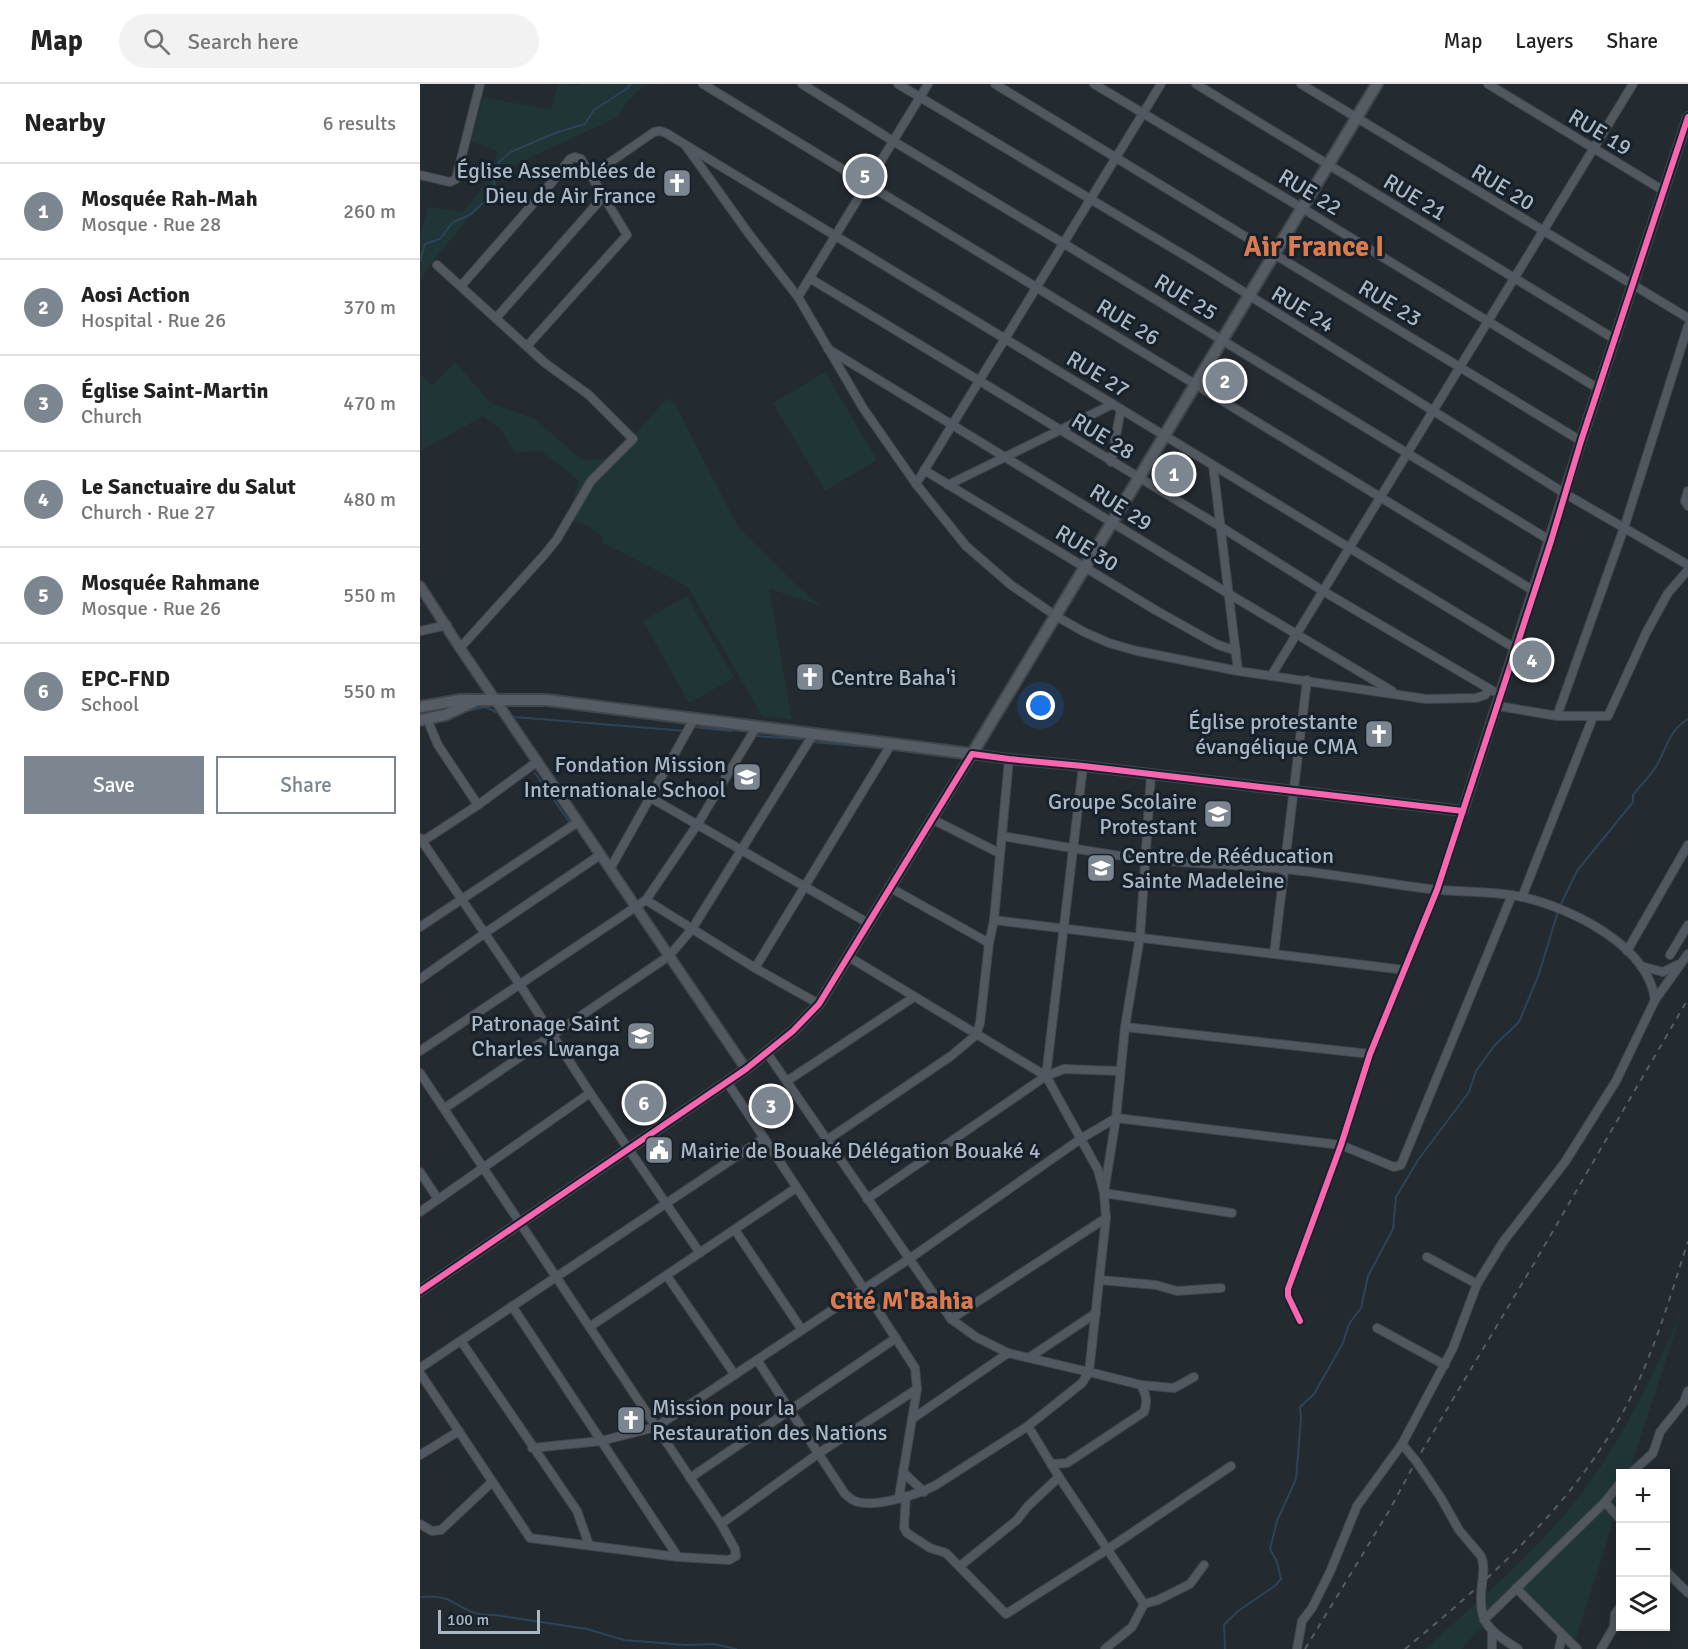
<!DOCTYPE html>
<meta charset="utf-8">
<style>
body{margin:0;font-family:Signika,sans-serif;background:#f2f2f2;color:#222}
.controls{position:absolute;right:18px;bottom:18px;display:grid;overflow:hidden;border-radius:0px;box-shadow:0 3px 15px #0003}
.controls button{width:54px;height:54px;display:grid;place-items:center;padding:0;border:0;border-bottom:2px solid #e0e0e0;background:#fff;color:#222;font:30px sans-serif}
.scale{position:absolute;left:18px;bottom:15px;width:102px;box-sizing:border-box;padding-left:6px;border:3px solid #aab7c4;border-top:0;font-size:16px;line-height:21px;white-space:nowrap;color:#aab7c4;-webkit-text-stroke:4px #16212b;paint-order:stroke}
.you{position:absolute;left:621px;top:622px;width:21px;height:21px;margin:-15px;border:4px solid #fff;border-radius:50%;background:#1a73e8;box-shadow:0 0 0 9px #1a73e833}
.badge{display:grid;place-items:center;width:39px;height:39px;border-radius:50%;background:#7b8690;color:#fff;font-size:20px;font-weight:700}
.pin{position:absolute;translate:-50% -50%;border:3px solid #fff;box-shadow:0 2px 6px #0006}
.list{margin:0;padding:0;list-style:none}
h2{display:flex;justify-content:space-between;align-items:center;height:78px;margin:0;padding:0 24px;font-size:26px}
h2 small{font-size:20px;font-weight:400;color:#767676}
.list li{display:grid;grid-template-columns:39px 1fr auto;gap:18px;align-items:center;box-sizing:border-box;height:96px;padding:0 24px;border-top:2px solid #e0e0e0}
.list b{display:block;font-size:22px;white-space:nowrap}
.list p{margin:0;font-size:20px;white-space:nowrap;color:#767676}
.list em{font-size:20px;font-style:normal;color:#767676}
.actions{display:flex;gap:12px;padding:18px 24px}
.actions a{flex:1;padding:14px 0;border:2px solid #7b8690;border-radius:0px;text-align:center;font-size:21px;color:#7b8690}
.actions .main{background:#7b8690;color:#fff}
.icon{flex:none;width:33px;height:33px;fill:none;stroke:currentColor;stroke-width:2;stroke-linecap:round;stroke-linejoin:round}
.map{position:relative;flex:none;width:1268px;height:1565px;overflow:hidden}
header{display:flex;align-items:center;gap:36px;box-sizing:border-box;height:84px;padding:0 30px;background:#fff;border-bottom:2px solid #e0e0e0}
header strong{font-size:28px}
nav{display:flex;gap:33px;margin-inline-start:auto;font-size:21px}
.search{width:420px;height:54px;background:#f2f2f2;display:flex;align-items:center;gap:15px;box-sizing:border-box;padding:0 21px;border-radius:33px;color:#767676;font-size:22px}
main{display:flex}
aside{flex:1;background:#fff}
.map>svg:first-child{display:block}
</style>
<header>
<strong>Map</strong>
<div class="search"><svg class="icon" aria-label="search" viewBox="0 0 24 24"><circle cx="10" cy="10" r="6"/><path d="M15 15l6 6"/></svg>Search here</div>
<nav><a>Map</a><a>Layers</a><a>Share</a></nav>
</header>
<main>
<aside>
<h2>Nearby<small>6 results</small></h2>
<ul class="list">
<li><span class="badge">1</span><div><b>Mosquée Rah-Mah</b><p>Mosque · Rue 28</p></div><em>260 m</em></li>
<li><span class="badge">2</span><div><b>Aosi Action</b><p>Hospital · Rue 26</p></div><em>370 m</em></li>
<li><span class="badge">3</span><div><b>Église Saint-Martin</b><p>Church</p></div><em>470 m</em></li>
<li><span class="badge">4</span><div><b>Le Sanctuaire du Salut</b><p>Church · Rue 27</p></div><em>480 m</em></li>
<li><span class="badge">5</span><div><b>Mosquée Rahmane</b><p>Mosque · Rue 26</p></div><em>550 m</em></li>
<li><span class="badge">6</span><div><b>EPC-FND</b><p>School</p></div><em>550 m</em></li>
</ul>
<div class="actions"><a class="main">Save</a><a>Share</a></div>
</aside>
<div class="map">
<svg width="1268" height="1565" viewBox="0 0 1268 1565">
<rect width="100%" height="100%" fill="#232a30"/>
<!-- green -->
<g fill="#203536">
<path d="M138 0 157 2 162 0H225L207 18 198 33 90 83 10 181 0 197V154L8 123 43 128 66 98 78 67 51 58 63 13 131 26Z"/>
<path d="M35 278 71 319 115 335 162 376 195 374 247 314 255 320 318 443 376 501 402 522 349 505 372 636 342 632 267 502 181 458 184 453 166 441 147 435 159 397 122 367 94 368 81 346 63 332 1 367 0 290 12 302Z"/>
<path d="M405 288 457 376 405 407 353 319Z"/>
<path d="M267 512 314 594 269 619 223 537Z"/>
<path d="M1263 1224 1209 1389 1200 1390V1417L1153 1563 1095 1509 1041 1565H1005C1055 1520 1106 1477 1149 1425 1199 1365 1231 1295 1263 1224Z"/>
</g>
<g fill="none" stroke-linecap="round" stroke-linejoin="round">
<!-- stream -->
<g stroke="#2c4459" stroke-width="2">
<path d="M0 177 5 160 20 155 33 138 50 131 65 117 74 101V87L80 77 91 68 135 49 165 40 174 26 208 4 210 0"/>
<path d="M0 520V521"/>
<path d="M65 623 76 628"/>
<path d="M43 628 64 623"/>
<path d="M95 633 266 647"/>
<path d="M274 643 311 647"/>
<path d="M336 652 381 655"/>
<path d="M392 658 461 664"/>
<path d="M115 689 150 739"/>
<path d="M1140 822 1157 787 1213 718V711C1220 701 1231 692 1237 681 1246 665 1250 645 1268 635"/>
<path d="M0 1513C10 1512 20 1512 29 1516 47 1525 53 1532 75 1531L167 1545 204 1556 265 1561 294 1560 316 1565"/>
<path d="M805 1565 804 1541 818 1527 855 1502 861 1495 857 1478 850 1465 857 1437 876 1395 881 1334 880 1323 894 1310 923 1259 929 1240 941 1224 948 1192 973 1145 976 1113 998 1076 1049 1008 1056 987 1074 962 1099 938 1119 890 1138 827"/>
</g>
<!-- minor casing -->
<g stroke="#40464b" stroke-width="10">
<g id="minor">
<path d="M283 0 1114 507"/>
<path d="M382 0 473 57 643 159 1131 457"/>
<path d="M478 0 784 183 1144 409 1268 481"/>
<path d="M575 0 1161 357"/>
<path d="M674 0 882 124 1179 305"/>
<path d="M776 0 1196 256"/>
<path d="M881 0 1268 234"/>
<path d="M1068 0 1244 107"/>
<path d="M266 62 329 150 378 213 443 324 496 400 546 462 591 501 636 532 664 548 689 559 717 567 818 587 1006 615 1056 614 1065 611 1069 605"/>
<path d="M0 91 30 98 36 95 60 0"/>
<path d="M170 92 234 48 240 47 246 49 1096 565"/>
<path d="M17 181 125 279 169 311 213 355 171 397 137 455 125 470 40 564"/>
<path d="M391 195 801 443 903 507 1073 607"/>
<path d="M41 202 133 97 150 75 155 73 161 75 207 151 108 261"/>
<path d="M378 213 508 0"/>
<path d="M77 233 183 113"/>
<path d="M408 265 809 510 972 607"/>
<path d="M691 378 701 325"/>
<path d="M793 381 818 587"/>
<path d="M504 386 737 527 796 560 816 567"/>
<path d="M496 400 741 0"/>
<path d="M528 401 693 320"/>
<path d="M1268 407 1265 417 1268 422"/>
<path d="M0 547 27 541"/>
<path d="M851 592 1213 0"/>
<path d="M1078 622 1137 632H1188L1226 549 1248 509 1268 486"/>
<path d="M1137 632 1204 444 1268 242"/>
<path d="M7 635 18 661 58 721"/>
<path d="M231 714 448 839"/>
<path d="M512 735 579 769"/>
<path d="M582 752C630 760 678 770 726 775 772 780 817 780 863 785 909 789 956 798 1002 804 1034 809 1073 806 1102 813 1151 824 1228 861 1235 916"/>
<path d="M0 754 100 901 170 1009 280 1169"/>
<path d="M0 759 58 721 118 677"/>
<path d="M190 785 274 635"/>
<path d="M469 803 569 859"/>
<path d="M1102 813 1173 633"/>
<path d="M226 816 335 884 399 920"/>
<path d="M574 836 985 886"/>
<path d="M0 843 158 738"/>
<path d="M1207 867 1268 761"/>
<path d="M854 870 887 596"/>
<path d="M1250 871 1268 841"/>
<path d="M429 873 626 992 678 1086 684 1109 812 1129"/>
<path d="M1221 882 1243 888 1257 881"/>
<path d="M335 884 472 659"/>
<path d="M0 895 65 849 180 771"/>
<path d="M705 943 950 970"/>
<path d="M0 967 226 816 277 741 337 642"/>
<path d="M347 969 531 1235 556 1253 588 1269 669 1288 721 1301 754 1304 774 1293"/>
<path d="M0 989 301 1440 315 1465 316 1472 309 1476 258 1473 110 1454 0 1289"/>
<path d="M626 992 644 985 700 987"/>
<path d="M367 997 494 913"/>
<path d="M307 998 444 1205 495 1284 497 1305 479 1413"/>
<path d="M25 1024 249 872 272 845 394 649"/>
<path d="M407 1056 531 972 556 951 560 939 569 859 574 836 589 675"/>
<path d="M0 1088 18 1115"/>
<path d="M447 1115 626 992 663 682"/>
<path d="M0 1128 170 1009"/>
<path d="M315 1146 382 1246"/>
<path d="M1007 1173 1057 1200"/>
<path d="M247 1192 315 1291"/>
<path d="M680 1196 736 1201 757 1207 801 1204"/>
<path d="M92 1222 258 1473"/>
<path d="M531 1235 686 1134"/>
<path d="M880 1237 868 1212V1205L921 1061 950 970 1017 806 1043 727"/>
<path d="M171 1242 376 1104"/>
<path d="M957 1244 1025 1281"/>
<path d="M41 1257 157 1427 169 1461"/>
<path d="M610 1273 676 1229"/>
<path d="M337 1276 425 1410C428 1412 430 1415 433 1416 451 1426 499 1410 516 1401L608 1342 662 1299 669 1288 686 1134 684 1109 696 1034 705 943 720 853 731 691"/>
<path d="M0 1284 344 1054"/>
<path d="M492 1335 588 1269"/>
<path d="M608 1342 639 1393 724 1520"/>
<path d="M982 1360 996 1377 1021 1414 1039 1446 1061 1472C1065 1481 1063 1491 1062 1500 1057 1540 1068 1545 1098 1565"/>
<path d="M112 1364 181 1357 236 1343 489 1175 662 1054 696 1034 921 1061 974 1083 981 1081 1092 811"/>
<path d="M0 1371 39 1347"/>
<path d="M631 1380 647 1379 724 1328C728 1317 726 1311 721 1301"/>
<path d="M483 1388 504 1408"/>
<path d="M1210 1390 1233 1369 1240 1348 1264 1318 1268 1307"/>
<path d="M270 1394 476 1254"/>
<path d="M1200 1399 1185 1418 1200 1435"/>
<path d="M486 1412 484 1444 487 1449 510 1464 526 1469 586 1530 688 1465 811 1382"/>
<path d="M0 1440 12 1447 21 1446 72 1398"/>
<path d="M301 1440 399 1369 497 1305"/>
<path d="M540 1482 597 1436 608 1422 639 1393"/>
<path d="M1246 1487 1268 1509"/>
<path d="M1096 1504 1157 1565"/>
<path d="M1064 1536 1185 1418"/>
<path d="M685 1565 712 1543 724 1520 738 1516 770 1500 784 1481"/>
<path d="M877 1565 882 1537 892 1524 910 1488 937 1422 982 1360 1033 1264 1057 1200 1083 1158 1145 1078 1196 997 1235 916 1268 870"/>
<path d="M1072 1565V1549"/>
<path d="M1139 1565 1142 1551"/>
<path d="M1181 1565 1194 1543 1195 1530 1200 1523"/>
</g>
</g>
<!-- tertiary casing -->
<g stroke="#40464b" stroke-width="12">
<g id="tertiary">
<path d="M0 502 40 564 326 985"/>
<path d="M0 1207 326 985 373 947 399 920 552 670 589 675 663 682 1043 727 1161 357 1268 33"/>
</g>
</g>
<!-- secondary casing -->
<g stroke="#40464b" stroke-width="14">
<g id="secondary">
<path d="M0 623 40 616H127L552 670 957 0"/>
<path d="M0 636 25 631 55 617"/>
</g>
</g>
<!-- minor -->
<use href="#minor" stroke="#525860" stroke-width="8"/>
<!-- tertiary -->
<use href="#tertiary" stroke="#525860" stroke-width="9"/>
<!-- secondary -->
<use href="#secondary" stroke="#565c64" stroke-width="10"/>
<!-- rail -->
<g stroke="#565d62" stroke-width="2" stroke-dasharray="6 6" stroke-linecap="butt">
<path d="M885 1565 969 1427 996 1377 1112 1183 1268 915"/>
<path d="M985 1565C1080 1487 1174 1402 1223 1287 1241 1245 1254 1201 1268 1157"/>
</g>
<!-- cycleway casing -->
<g stroke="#16212b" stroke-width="10">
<g id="cycleway">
<path d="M0 1207 326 985 373 947 399 920 552 670 589 675 663 682 1043 727"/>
<path d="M880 1237 868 1212V1205L921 1061 950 970 1017 806 1131 457 1161 357 1268 33"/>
</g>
</g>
<!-- cycleway -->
<use href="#cycleway" stroke="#f766af" stroke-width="6"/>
</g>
<!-- icons -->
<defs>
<g id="church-square" transform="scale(1.5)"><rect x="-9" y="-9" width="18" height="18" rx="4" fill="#7b8690" stroke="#16212b"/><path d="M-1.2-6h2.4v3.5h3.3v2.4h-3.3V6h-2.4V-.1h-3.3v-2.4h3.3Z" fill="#fff"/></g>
<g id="school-square" transform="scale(1.5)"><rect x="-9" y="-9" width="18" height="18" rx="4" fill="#7b8690" stroke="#16212b"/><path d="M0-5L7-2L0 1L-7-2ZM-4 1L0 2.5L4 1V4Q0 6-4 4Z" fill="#fff"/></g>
<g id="civic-square" transform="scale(1.5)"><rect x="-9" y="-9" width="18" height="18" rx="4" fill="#7b8690" stroke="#16212b"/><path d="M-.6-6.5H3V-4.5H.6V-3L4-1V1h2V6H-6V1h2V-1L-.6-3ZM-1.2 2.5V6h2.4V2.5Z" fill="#fff"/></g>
</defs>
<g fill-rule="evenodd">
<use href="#church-square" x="257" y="99"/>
<use href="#church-square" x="390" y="593"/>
<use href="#church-square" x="959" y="650"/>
<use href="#school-square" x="327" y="693"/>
<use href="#school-square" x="798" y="730"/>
<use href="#school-square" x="681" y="784"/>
<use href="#school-square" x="221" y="952"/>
<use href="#civic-square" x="239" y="1066"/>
<use href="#church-square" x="211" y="1336"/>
</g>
<g text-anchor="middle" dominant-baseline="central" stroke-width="6" stroke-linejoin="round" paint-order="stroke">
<!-- street labels -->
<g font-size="22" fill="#aab7c4" stroke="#16212b">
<text transform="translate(1180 48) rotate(31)">RUE 19</text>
<text transform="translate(1083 103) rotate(31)">RUE 20</text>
<text transform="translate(890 108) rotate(31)">RUE 22</text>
<text transform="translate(995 113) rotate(31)">RUE 21</text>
<text transform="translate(766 213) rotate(31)">RUE 25</text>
<text transform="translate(970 219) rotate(31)">RUE 23</text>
<text transform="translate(883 225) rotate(31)">RUE 24</text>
<text transform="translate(708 238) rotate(31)">RUE 26</text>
<text transform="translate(678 290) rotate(31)">RUE 27</text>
<text transform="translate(683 352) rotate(31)">RUE 28</text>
<text transform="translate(701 423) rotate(32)">RUE 29</text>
<text transform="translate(667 464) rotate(31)">RUE 30</text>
</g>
<!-- poi labels -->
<g font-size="22" fill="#aab7c4" stroke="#16212b" text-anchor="end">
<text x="236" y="86">Église Assemblées de<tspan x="236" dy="25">Dieu de Air France</tspan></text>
<text x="411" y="593" text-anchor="start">Centre Baha'i</text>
<text x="938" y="637">Église protestante<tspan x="938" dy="25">évangélique CMA</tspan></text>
<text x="306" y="680">Fondation Mission<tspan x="306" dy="25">Internationale School</tspan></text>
<text x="777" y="717">Groupe Scolaire<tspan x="777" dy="25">Protestant</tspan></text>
<text x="702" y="771" text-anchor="start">Centre de Rééducation<tspan x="702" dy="25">Sainte Madeleine</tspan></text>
<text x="200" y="939">Patronage Saint<tspan x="200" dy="25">Charles Lwanga</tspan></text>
<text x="260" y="1066" text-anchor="start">Mairie de Bouaké Délégation Bouaké 4</text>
<text x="232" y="1323" text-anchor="start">Mission pour la<tspan x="232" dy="25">Restauration des Nations</tspan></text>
</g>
<!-- quarter labels -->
<g font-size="26" font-weight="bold" fill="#da7b4f" stroke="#16212b">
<text x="482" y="1217">Cité M'Bahia</text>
</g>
<!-- district labels -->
<g font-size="28" font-weight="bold" fill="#da7b4f" stroke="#16212b">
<text x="894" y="163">Air France I</text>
</g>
</g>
</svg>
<div class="controls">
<button>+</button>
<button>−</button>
<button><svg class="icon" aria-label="layers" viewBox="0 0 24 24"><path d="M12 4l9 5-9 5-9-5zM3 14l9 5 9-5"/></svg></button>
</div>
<div class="scale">100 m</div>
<div class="you"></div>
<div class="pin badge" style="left:754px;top:390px">1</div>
<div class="pin badge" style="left:805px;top:297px">2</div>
<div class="pin badge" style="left:351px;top:1022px">3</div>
<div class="pin badge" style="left:1112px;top:576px">4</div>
<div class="pin badge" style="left:445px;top:92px">5</div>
<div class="pin badge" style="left:224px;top:1019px">6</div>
</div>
</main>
